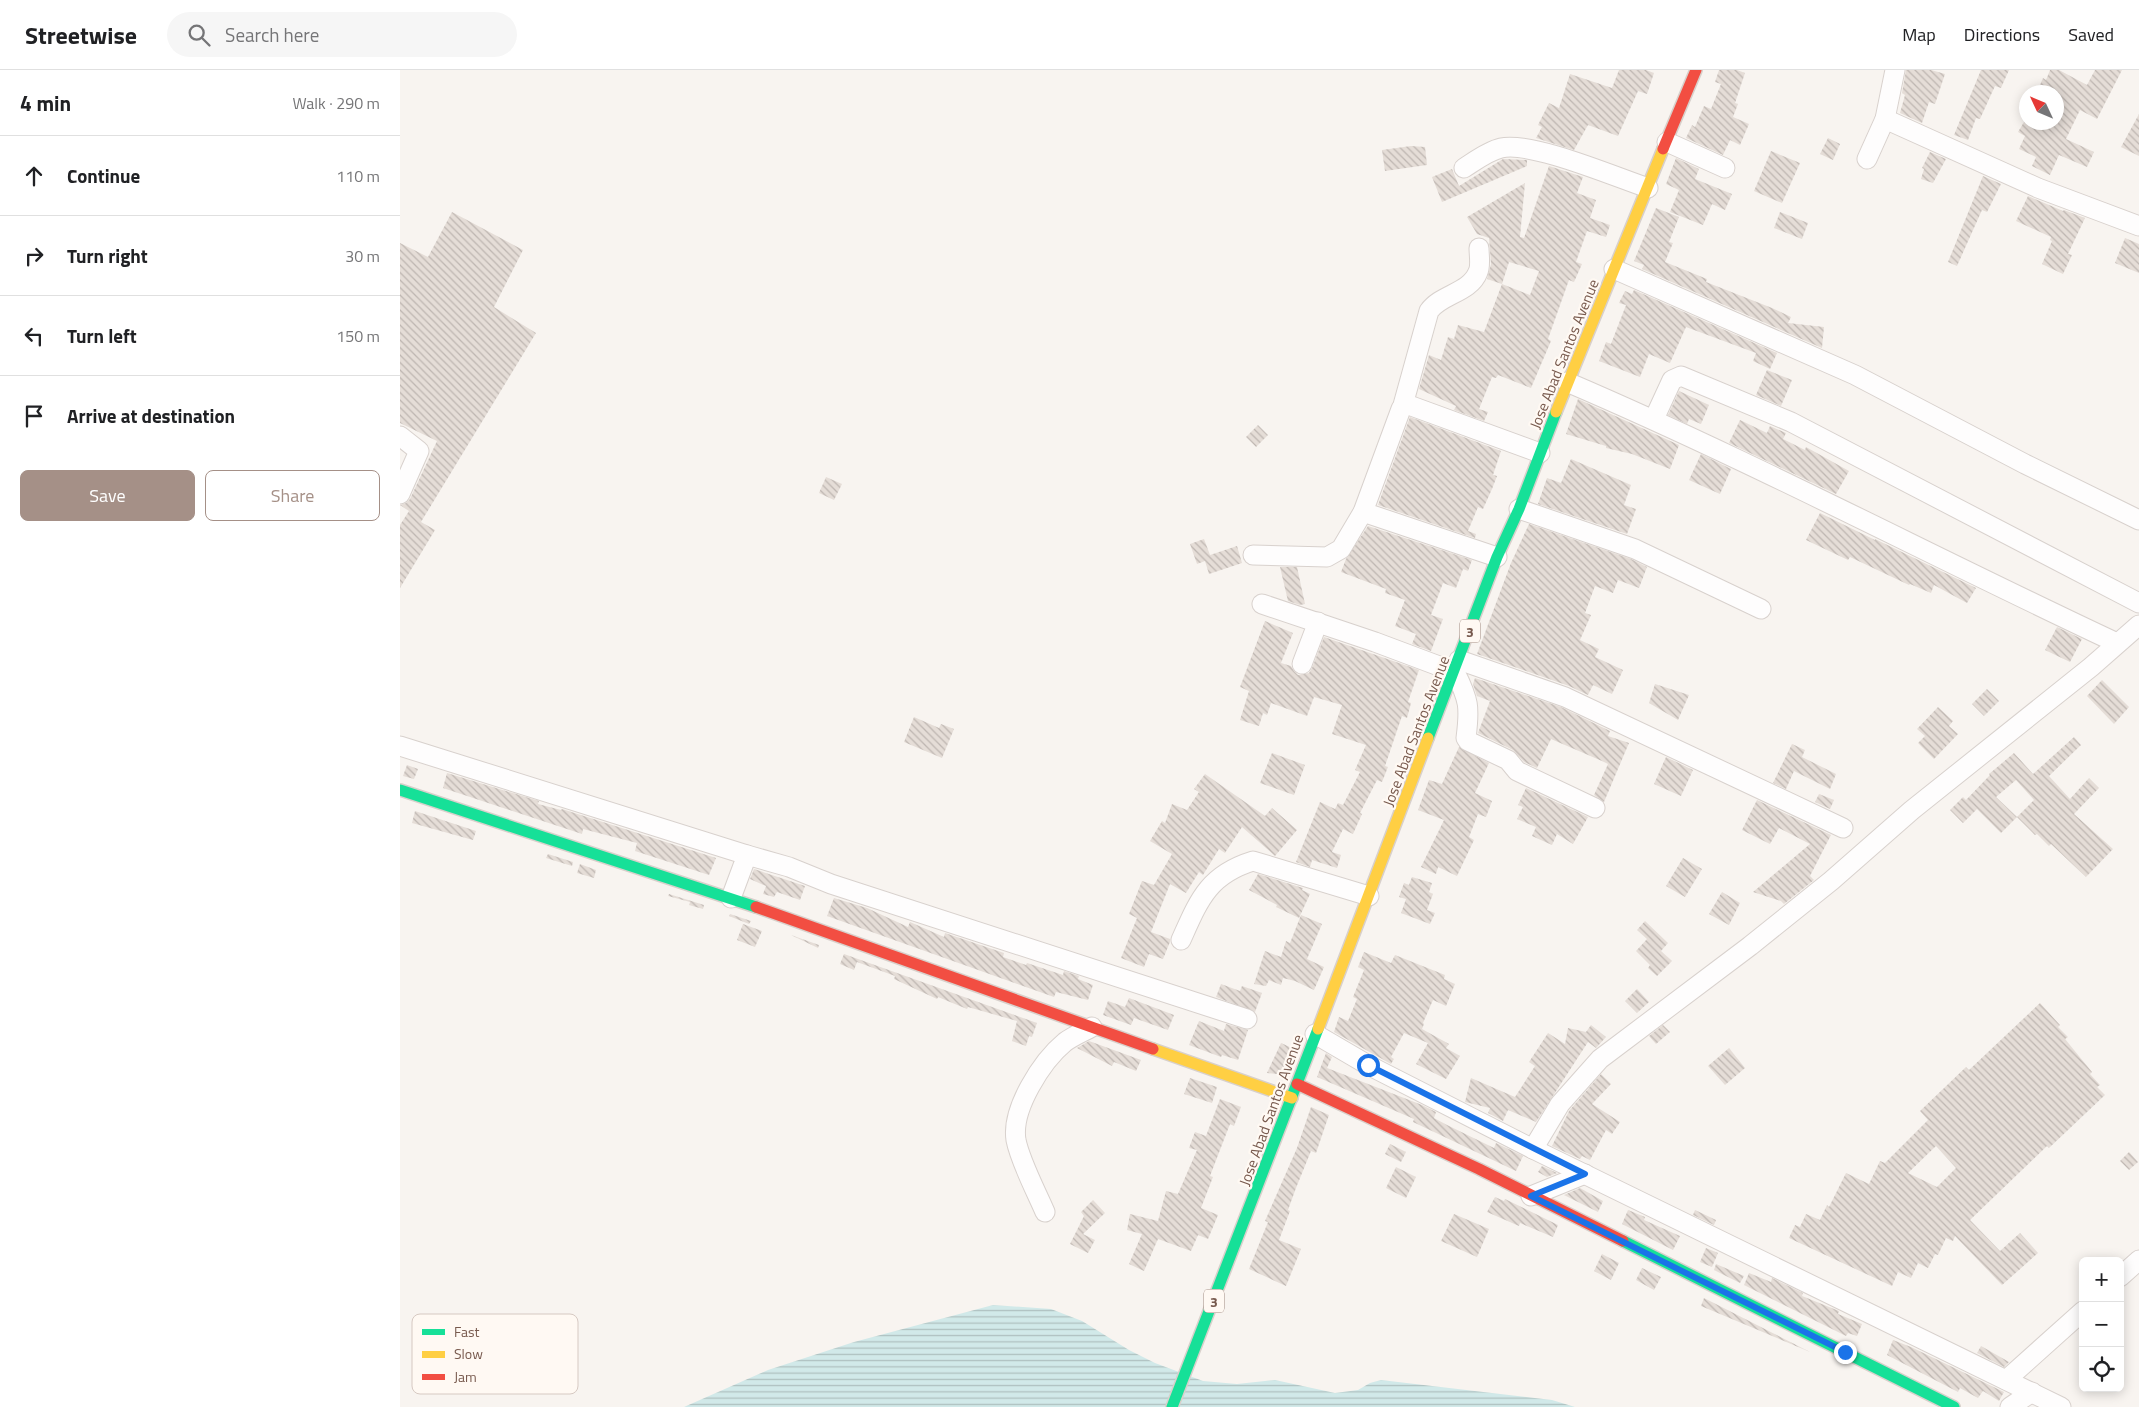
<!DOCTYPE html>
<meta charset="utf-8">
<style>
body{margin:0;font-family:"Titillium Web",sans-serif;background:#f6f6f6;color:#202124}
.controls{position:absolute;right:15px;bottom:15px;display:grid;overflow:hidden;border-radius:8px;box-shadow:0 2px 12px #0003}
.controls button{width:45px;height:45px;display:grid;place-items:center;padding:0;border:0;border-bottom:1px solid #e0e0e0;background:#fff;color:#202124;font:25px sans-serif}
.compass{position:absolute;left:1619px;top:15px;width:45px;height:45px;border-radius:50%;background:#fff;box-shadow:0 2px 12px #0003;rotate:314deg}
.stop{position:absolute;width:15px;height:15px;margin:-11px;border:4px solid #1a73e8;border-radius:50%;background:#fff}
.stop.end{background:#1a73e8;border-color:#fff;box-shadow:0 1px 5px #0008}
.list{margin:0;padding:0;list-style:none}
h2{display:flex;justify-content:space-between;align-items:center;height:65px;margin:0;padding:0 20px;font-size:21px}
h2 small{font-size:16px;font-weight:400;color:#757577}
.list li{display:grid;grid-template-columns:32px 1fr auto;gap:15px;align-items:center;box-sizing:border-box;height:80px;padding:0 20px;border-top:1px solid #e0e0e0}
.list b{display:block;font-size:19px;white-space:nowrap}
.list em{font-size:16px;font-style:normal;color:#757577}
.actions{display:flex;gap:10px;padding:15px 20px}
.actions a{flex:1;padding:11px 0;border:1px solid #a59087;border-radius:8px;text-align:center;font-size:18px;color:#a59087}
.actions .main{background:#a59087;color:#fff}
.icon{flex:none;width:28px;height:28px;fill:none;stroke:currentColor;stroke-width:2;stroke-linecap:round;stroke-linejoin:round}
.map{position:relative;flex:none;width:1739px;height:1337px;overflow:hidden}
header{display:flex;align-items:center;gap:30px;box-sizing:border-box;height:70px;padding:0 25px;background:#fff;border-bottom:1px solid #e0e0e0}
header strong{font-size:24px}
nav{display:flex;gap:28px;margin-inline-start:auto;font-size:18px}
.search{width:350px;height:45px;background:#f6f6f6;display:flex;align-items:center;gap:12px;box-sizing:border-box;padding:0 18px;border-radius:28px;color:#757577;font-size:19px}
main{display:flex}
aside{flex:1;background:#fff}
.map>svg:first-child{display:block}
</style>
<header>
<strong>Streetwise</strong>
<div class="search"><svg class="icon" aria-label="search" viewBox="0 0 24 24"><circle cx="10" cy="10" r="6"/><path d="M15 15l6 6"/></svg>Search here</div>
<nav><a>Map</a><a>Directions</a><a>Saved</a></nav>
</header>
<main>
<aside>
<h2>4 min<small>Walk · 290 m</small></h2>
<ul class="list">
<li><svg class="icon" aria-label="ahead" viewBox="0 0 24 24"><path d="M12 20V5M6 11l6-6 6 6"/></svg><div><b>Continue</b></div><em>110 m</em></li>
<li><svg class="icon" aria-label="right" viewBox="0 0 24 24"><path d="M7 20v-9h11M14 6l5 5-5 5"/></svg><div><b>Turn right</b></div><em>30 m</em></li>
<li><svg class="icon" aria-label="left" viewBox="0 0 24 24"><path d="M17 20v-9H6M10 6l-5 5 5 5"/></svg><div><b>Turn left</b></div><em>150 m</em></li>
<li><svg class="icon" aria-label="arrive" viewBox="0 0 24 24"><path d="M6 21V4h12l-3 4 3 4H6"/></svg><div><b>Arrive at destination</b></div></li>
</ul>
<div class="actions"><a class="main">Save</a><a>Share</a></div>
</aside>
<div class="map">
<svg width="1739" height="1337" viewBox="0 0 1739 1337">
<defs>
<pattern id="water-rules" width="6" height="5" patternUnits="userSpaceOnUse" patternTransform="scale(1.25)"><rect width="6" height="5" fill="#d1e9e9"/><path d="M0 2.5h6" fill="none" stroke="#aec0bf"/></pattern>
<pattern id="building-back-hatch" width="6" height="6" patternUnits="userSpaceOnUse" patternTransform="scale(1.25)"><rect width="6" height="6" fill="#e5ddd7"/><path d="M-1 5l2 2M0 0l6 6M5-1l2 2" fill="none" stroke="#beb6b1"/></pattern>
</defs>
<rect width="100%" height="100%" fill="#f8f4f0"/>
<!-- water -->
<path fill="url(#water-rules)" d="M593 1235 651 1239 682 1251 729 1280 755 1293 803 1311 837 1314 875 1310 935 1323 958 1320 970 1313 981 1310 1152 1330 1175 1337H284L368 1300 454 1272Z"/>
<!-- building -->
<g fill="url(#building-back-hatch)" fill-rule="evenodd">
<path d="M1219 0H1246L1254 3 1247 24 1238 21 1218 66 1188 55 1174 80 1136 68 1142 57 1138 55 1149 33 1159 38 1170 4 1212 18Z"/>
<path d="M1319 0H1337L1345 3 1335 33 1338 34 1333 47 1349 54 1340 75 1330 70 1323 85 1286 68 1292 55 1295 57 1304 36 1311 39 1321 14 1315 12Z"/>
<path d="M1506 0H1531L1545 4 1535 34 1529 32 1522 53 1500 43 1505 25 1502 23Z"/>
<path d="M1581 0H1609L1601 18 1595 16 1580 49 1576 48 1568 70 1554 65Z"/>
<path d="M1650 0H1659L1687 15 1695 0H1722L1697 49 1680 40 1666 69 1694 82 1687 97 1659 85 1650 105 1632 96 1636 87 1619 79 1625 66 1618 62 1624 52H1656V22H1637L1643 8 1646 10Z"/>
<path d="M1739 44V86L1721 77Z"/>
<path d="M1428 68 1440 74 1433 90 1420 84Z"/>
<path d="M1011 76 1025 77 1027 95 985 101 982 80Z"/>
<path d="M1371 81 1400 93 1382 133 1354 121Z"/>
<path d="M1530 82 1546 89 1533 113 1521 109 1524 99 1522 98Z"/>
<path d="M1276 88 1299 99 1295 109 1332 124 1325 140 1312 134 1303 155 1270 142 1279 120 1266 114Z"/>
<path d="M1103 89 1127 90V96L1042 132 1032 107 1052 99 1059 116Z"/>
<path d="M1149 96 1183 107 1177 123 1196 130 1190 148 1210 155 1206 167 1187 161 1176 192 1182 194 1174 212 1169 210 1148 269 1151 271 1131 318 1098 305 1096 308 1092 307 1079 339 1088 342 1084 351 1054 340 1056 336 1019 319 1029 285 1041 290 1048 267 1054 269 1058 255 1084 262 1102 214 1087 209 1091 194 1089 168 1077 164 1067 147 1125 113 1120 167 1124 168ZM1109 192 1139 201 1130 225 1102 214Z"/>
<path d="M1583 106 1601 114 1587 142 1582 140 1557 196 1548 192Z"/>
<path d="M1628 126 1663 141 1664 140 1685 148 1668 184 1672 185 1663 204 1642 194 1652 171 1650 170 1651 167 1616 151Z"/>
<path d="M1256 138 1279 147 1269 172 1273 173 1265 192 1307 209 1306 212 1372 238 1391 247 1388 253 1424 257 1422 278 1242 199 1244 195 1234 191Z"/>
<path d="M52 142 123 180 94 237 136 263 21 452 35 460 0 518V455L9 441 0 435 6 433 10 429 37 371 0 353V173L28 187Z"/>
<path d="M1380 142 1408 153 1402 169 1374 158Z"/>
<path d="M1725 168 1739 174V203L1715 193Z"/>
<path d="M1234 220 1377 283 1370 299 1353 291 1356 283 1286 257 1270 293 1249 284 1240 307 1199 291 1206 272 1211 274 1226 235 1219 233 1225 221 1232 224Z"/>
<path d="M1367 300 1392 310 1381 336 1356 325Z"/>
<path d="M1279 321 1309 335 1301 354 1289 349 1287 354 1268 345Z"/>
<path d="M1178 329 1279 375 1270 399 1232 384 1206 378V376L1166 364Z"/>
<path d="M1010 347 1101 381 1093 405 1097 406 1092 419 1083 439 1078 437 1068 461 1076 464 1075 468 978 435Z"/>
<path d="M1340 350 1367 363 1370 356 1386 363 1383 369 1405 380 1406 377 1449 401 1436 424 1329 373Z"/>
<path d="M858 355 868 365 856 377 846 367Z"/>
<path d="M1301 384 1331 399 1320 424 1289 410Z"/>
<path d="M1171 389 1231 415 1224 435 1236 439 1227 464 1138 434 1147 408 1161 413Z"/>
<path d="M426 407 442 414 434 430 419 423Z"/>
<path d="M1420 443 1475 470V469L1576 518 1567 533 1534 515 1531 523 1510 514 1509 515 1450 487 1448 490 1406 470Z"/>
<path d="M1129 454 1231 489 1247 497 1239 518 1218 510 1213 523 1195 516 1185 543 1191 545 1180 570 1199 579 1195 587 1223 600 1212 624 1193 615 1188 625 1169 616 1077 584 1111 493Z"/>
<path d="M968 456 1072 490 1068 501 1063 499 1056 518 1043 513 1031 545 1043 549 1031 581 1012 574 1016 564 995 556 1005 530 985 523 986 519 941 502 946 489Z"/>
<path d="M804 469 810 485 837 476 842 493 809 504 805 491 797 494 790 474Z"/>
<path d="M880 497H897L905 534 900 535 888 531Z"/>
<path d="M865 551 893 563 881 593 891 596 894 601 898 605 909 603 912 598 924 567 1019 600 1008 632 1011 633 1007 648 1002 646 985 696 988 697 982 712 977 710 960 743 962 744 953 764 943 759 932 782 941 785 937 798 912 790 910 797 896 792 920 732 935 739 938 733 943 735 960 702 955 700 966 675 932 664 942 635 914 627 907 646 871 633 867 645 863 643 859 656 840 650 849 621 840 617Z"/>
<path d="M1657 557 1682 569 1670 592 1645 580Z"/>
<path d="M1075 608 1161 637 1210 661 1208 666 1229 673 1204 732 1194 725 1208 694 1202 691 1151 669 1137 698 1124 692 1113 680 1078 663 1090 631 1077 626 1073 614Z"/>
<path d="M1702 610 1729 637 1714 654 1687 626Z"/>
<path d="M1255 614 1289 625 1278 650 1249 633Z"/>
<path d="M1587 619 1599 631 1584 646 1572 634Z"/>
<path d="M1538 637 1553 651 1549 656 1558 664 1534 689 1518 673 1525 666 1517 659Z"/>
<path d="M514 647 539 658 541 654 554 659 542 688 504 672Z"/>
<path d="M1674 667 1681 675 1649 706 1670 729 1689 708 1699 718 1674 744 1713 779 1686 807 1651 774 1649 776 1637 764 1635 765 1617 747 1634 730 1616 710 1596 727 1617 747 1601 763 1577 739 1563 753 1550 740 1563 727 1566 730 1590 705 1589 704 1614 683 1633 704Z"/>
<path d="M1392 674 1405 680 1402 687 1436 704 1430 719 1394 701 1386 719 1373 713Z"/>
<path d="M1059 677 1089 693 1075 723 1092 731 1086 747 1078 744 1069 767 1074 770 1057 806 1038 797 1036 804 1021 797 1044 750 1018 740 1029 710 1042 714Z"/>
<path d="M872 683 905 695 894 725 860 713Z"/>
<path d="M1266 687 1293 700 1281 726 1254 714Z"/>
<path d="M7 695 18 699 14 709 3 706Z"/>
<path d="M47 703 139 731 138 734 161 740 162 739 316 788 309 805 235 781 237 773 183 759 182 764 43 718Z"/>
<path d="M805 704 865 746 872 738 897 760 875 786 842 757 825 783 819 779 803 805 799 802 786 823 770 814 751 862 770 869V872L763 889 749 884 744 897 721 888 737 848 729 844 742 811 754 815 772 784 750 771 762 751 765 753 772 734 787 740 799 722 794 719Z"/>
<path d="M1126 718 1188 747 1173 774 1157 764 1152 775 1132 766 1136 757 1117 749 1123 737 1118 735Z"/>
<path d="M1419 724 1434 730 1430 739 1415 732Z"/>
<path d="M1357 730 1431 765 1410 806 1414 810 1384 834 1381 831 1353 822 1410 774 1379 758 1370 774 1342 760Z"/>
<path d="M15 741 76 761 73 770 12 753Z"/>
<path d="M148 784 173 792 172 796 146 788Z"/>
<path d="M1283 788 1302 799 1285 827 1266 816Z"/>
<path d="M180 794 196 800 194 808 177 803Z"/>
<path d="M354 799 405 816 400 830 377 822 374 827 363 824 366 816 350 809Z"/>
<path d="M858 804 903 818 902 820 910 824 899 848 876 837 877 835 849 820Z"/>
<path d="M1012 807 1032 813 1029 822 1033 824 1027 840 1035 843 1030 854 1001 843 1006 829 999 827 1004 813 1009 815Z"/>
<path d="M1322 822 1340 833 1329 855 1309 844Z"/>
<path d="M269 824 304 835 303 839 289 835 290 832 268 826Z"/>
<path d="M434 828 467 838 508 857 510 852 544 867 545 863 604 883 603 887 626 895 627 893 663 905 664 901 679 906 678 909 693 915 688 930 656 922 654 927 427 846Z"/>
<path d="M330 844 351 851 349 854 329 846Z"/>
<path d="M901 845 922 854 907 889 924 897 914 920 895 911 883 908 881 915 869 910 866 916 854 914 865 881 881 887 886 871 890 873Z"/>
<path d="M1245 851 1268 873 1261 881 1272 891 1257 906 1248 898 1250 895 1236 881 1247 869 1237 860Z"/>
<path d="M343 854 362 861 355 877 337 870Z"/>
<path d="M391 865 419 875 418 878Z"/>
<path d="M964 882 991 893 995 885 1045 905 1044 909 1055 914 1046 936 1033 930 1023 953 1024 954 1022 959 1049 974 1046 978 1060 986 1046 1009 1016 994 1028 973 1004 963 991 987 994 989 991 994 934 962 939 947 948 951 957 929 953 927 964 900 958 897Z"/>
<path d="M444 884 637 953 632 967 629 966 626 976 612 971 617 951 568 937 567 939 538 927 537 929 494 909 495 906 457 892 454 900 440 894Z"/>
<path d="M821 914 840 921 842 916 862 923 855 942 816 927Z"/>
<path d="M1237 919 1249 932 1237 943 1225 931Z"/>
<path d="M729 928 774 945 768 960 734 948 731 955 703 945 708 931 725 937Z"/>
<path d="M1640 933 1660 955 1658 957 1668 967 1665 969 1692 1002 1690 1004 1700 1015 1697 1017 1705 1025 1649 1078 1647 1076 1570 1150 1600 1181 1620 1163 1638 1183 1619 1200 1602 1215 1555 1166 1553 1171 1546 1168 1538 1185 1535 1184 1528 1198 1518 1193 1511 1208 1498 1202 1492 1216 1389 1168 1395 1155 1400 1157 1406 1144 1420 1150 1427 1135 1429 1137 1446 1103 1469 1114 1480 1091 1485 1093 1528 1050 1520 1041 1566 997 1569 1000ZM1536 1076 1556 1098 1537 1117 1508 1103Z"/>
<path d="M799 951 824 961 826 954 848 960 838 990 822 985 821 987 789 975Z"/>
<path d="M1191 955 1206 967 1196 978 1188 972 1136 1052 1108 1040 1103 1051 1088 1043 1090 1038 1065 1032 1071 1008 1115 1027 1135 996 1129 992 1148 963 1165 974 1168 958 1186 962Z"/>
<path d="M1263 955 1270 962 1256 974 1249 966Z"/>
<path d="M689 971 741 990 736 1001 714 992 712 996 677 978Z"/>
<path d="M881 973 894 979 884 1005 867 1003Z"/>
<path d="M1329 978 1345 998 1325 1015 1308 996Z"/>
<path d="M926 983 932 987 927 998 1022 1035 1036 1042 1034 1048 1047 1055 1094 1078 1096 1073 1123 1086 1116 1101 1013 1052 1014 1049 917 1007Z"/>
<path d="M1201 1004 1211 1014 1192 1034 1220 1052 1212 1064 1206 1060 1190 1090 1182 1086 1180 1089 1152 1076 1169 1041Z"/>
<path d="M790 1008 817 1017 812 1033 784 1024Z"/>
<path d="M820 1029 841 1037 834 1056 830 1054 810 1106 813 1107 801 1138 818 1145 808 1169 798 1165 791 1181 758 1169 744 1201 729 1194 742 1164 727 1160 730 1144 758 1151 766 1121 778 1124 797 1080 789 1078 795 1062 806 1066Z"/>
<path d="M911 1037 929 1045 916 1083 911 1081 896 1118 888 1140 890 1141 879 1170 901 1179 886 1216 849 1199 868 1152 865 1151 897 1078Z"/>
<path d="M990 1074 1006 1082 1001 1092 985 1084Z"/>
<path d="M1729 1082 1738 1092 1729 1100 1720 1091Z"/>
<path d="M1142 1096 1157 1103 1147 1107 1138 1102Z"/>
<path d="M996 1097 1016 1107 1006 1128 986 1118Z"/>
<path d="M1180 1118 1203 1131 1198 1142 1164 1125Z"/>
<path d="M1095 1127 1104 1131 1105 1129 1158 1155 1153 1167 1120 1153 1119 1156 1087 1142Z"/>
<path d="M693 1130 705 1143 683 1164 695 1170 688 1183 670 1174 684 1146 681 1142Z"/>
<path d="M1228 1140 1245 1147 1244 1150 1280 1166 1273 1180 1222 1154Z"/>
<path d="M1295 1140 1316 1150 1314 1155 1293 1145Z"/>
<path d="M1054 1144 1089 1159 1077 1187 1041 1171Z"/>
<path d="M1306 1178 1318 1183 1312 1197 1300 1192Z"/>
<path d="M1202 1184 1219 1193 1211 1210 1194 1201Z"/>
<path d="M1316 1194 1344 1206 1340 1213 1314 1200Z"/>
<path d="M1242 1198 1261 1207 1254 1220 1236 1210Z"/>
<path d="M1349 1203 1371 1212 1372 1208 1403 1223 1402 1226 1439 1241 1438 1244 1462 1254 1457 1266 1448 1263 1446 1266 1344 1215Z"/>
<path d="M1304 1228 1410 1282 1301 1236Z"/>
<path d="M1493 1270 1511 1277 1604 1322 1599 1331 1583 1321 1578 1328 1560 1318 1558 1322 1487 1285Z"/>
<path d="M1581 1276 1609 1292 1604 1297 1577 1283Z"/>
</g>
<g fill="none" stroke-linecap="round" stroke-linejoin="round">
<!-- street casing -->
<g stroke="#d8d1cd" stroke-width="21">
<g id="street">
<path d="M1485 49 1638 118 1739 156"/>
<path d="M1267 72 1325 98"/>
<path d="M1467 89 1485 49 1495 0"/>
<path d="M1064 98C1075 91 1088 81 1101 78 1131 71 1215 107 1248 118"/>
<path d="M1214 199 1455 305 1625 394 1739 450"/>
<path d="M1167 312C1354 392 1533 487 1717 573"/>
<path d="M1003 335 1029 241C1041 224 1070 223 1078 202 1081 196 1079 185 1079 178"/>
<path d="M1254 349 1272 310 1281 306 1391 352 1739 533"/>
<path d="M0 366 19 381 0 424"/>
<path d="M1119 439 1235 479 1361 539"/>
<path d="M963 442 1097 487"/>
<path d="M853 485 927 487 941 479 963 442 1001 339 1006 334 1140 383"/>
<path d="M862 534 975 572 1055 602C1069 630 1070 637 1066 668L1068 671 1108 690 1117 701 1195 738"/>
<path d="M1059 590 1165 627 1443 758"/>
<path d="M902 594 918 552"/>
<path d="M0 676 347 785 331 828"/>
<path d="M347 785 389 797 431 814 847 949"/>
<path d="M781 870C799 830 808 805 853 791L969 826"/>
<path d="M915 964 968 995 1133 1079 1661 1337"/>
<path d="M1133 1079 1160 1034 1200 989 1350 876 1431 811 1512 740 1691 597 1739 555"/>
<path d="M1131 1126 1185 1104"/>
<path d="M645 1142C636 1121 620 1091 616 1070 611 1039 642 991 665 972 673 966 683 962 692 957"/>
<path d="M1720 1207 1739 1190"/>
<path d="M1606 1310 1683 1241"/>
<path d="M1610 1337 1632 1322"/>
</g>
</g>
<!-- fast casing -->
<g stroke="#d8d0cb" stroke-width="14">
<g id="fast">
<path d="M1028 668 1097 487 1119 439 1156 342"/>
<path d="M0 720 356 837"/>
<path d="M1223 1171 1554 1337"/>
<path d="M772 1337 918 959"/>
</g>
</g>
<!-- slow casing -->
<g stroke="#d8d0cb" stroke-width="14">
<g id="slow">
<path d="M1156 342 1263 79"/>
<path d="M918 959 1028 668"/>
<path d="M753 979 892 1028"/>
</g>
</g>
<!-- jam casing -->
<g stroke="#d8d0cb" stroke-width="14">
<g id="jam">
<path d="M1263 79 1296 0"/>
<path d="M356 837 753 979"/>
<path d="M897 1014 1079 1099 1223 1171"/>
</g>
</g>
<!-- street -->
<use href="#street" stroke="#fefdfd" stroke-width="19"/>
<!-- fast -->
<use href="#fast" stroke="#16e098" stroke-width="11"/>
<!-- slow -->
<use href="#slow" stroke="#ffcf43" stroke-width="11"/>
<!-- jam -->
<use href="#jam" stroke="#f24e42" stroke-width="11"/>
</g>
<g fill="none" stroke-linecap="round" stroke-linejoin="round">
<!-- route -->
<path stroke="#1a73e8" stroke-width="6" d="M968 995 1185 1104 1131 1126 1445 1282"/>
</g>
<g text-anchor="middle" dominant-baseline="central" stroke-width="4.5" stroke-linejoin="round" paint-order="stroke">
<!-- shield labels -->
<g fill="#fff9f3" stroke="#a08a80" stroke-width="1">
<rect x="1060" y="549.5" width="20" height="23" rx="4"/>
<rect x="804" y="1219.5" width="20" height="23" rx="4"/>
</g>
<g font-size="14" font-weight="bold" fill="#785a4e">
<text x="1070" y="561">3</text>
<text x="814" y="1231">3</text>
</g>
<!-- street labels -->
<g font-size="15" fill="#785a4e" stroke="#fff9f3">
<text transform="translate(1164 284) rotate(-68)">Jose Abad Santos Avenue</text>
<text transform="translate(1016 661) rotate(-69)">Jose Abad Santos Avenue</text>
<text transform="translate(871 1040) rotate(-70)">Jose Abad Santos Avenue</text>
</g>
</g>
<!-- legend -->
<rect x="12" y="1244" width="166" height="80" rx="8" fill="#fff9f3" stroke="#d6c9c2" stroke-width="1"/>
<rect x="22" y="1259" width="23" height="6" fill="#16e098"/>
<rect x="22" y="1281" width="23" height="7" fill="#ffcf43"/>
<rect x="22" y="1304" width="23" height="6" fill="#f24e42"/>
<g font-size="14" fill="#785a4e">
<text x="54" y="1267">Fast</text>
<text x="54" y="1289">Slow</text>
<text x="54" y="1312">Jam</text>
</g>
</svg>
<div class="controls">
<button>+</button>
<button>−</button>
<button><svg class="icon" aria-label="locate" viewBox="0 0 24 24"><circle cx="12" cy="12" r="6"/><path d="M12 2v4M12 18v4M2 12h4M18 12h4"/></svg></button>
</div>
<svg class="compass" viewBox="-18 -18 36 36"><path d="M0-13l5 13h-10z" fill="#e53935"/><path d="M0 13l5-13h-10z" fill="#757577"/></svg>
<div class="stop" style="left:968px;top:995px"></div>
<div class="stop end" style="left:1445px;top:1282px"></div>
</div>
</main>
